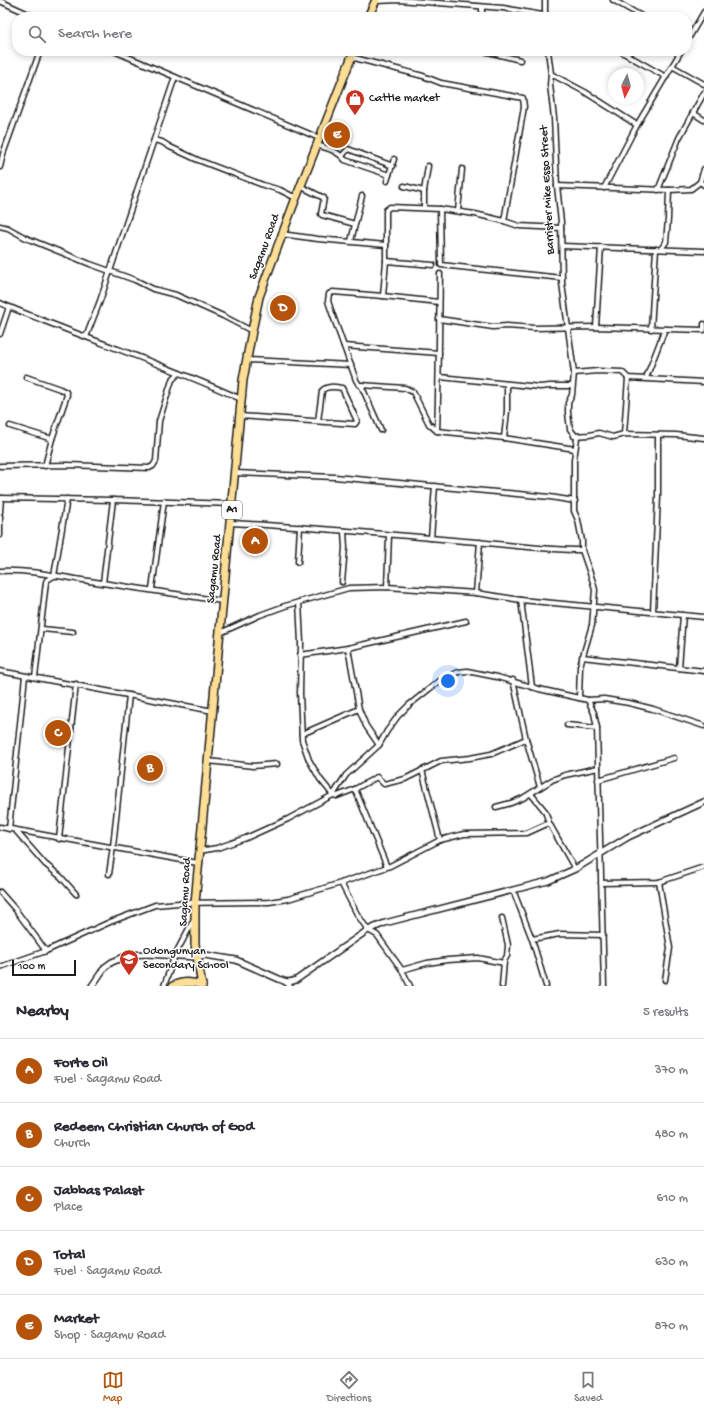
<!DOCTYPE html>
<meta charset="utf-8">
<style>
body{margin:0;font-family:"Gochi Hand",sans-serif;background:#f2f2f3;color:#2b2b33}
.compass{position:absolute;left:608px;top:68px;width:36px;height:36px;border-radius:50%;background:#fff;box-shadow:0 2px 6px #0003;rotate:186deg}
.scale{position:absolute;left:12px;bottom:10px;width:64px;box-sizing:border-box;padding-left:4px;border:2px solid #1c1c1c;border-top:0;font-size:11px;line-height:14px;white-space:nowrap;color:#1c1c1c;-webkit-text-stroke:3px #fff;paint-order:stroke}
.you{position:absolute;left:448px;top:681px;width:14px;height:14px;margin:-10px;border:3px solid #fff;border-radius:50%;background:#1a73e8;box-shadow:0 0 0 6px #1a73e833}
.badge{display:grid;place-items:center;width:26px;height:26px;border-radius:50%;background:#b45309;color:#fff;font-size:13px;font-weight:700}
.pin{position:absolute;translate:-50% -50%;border:2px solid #fff;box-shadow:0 1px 4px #0006}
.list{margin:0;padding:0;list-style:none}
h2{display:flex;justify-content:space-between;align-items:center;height:52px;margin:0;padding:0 16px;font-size:17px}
h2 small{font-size:13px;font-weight:400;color:#7c7c81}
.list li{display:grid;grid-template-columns:26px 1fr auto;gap:12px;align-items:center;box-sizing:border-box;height:64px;padding:0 16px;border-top:1px solid #e1e1e2}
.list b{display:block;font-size:15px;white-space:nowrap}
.list p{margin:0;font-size:13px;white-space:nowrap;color:#7c7c81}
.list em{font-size:13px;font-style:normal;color:#7c7c81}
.icon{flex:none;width:22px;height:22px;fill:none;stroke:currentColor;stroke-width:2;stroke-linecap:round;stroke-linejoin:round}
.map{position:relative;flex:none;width:704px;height:986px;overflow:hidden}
.search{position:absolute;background:#fff;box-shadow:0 2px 6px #0003;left:12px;right:12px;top:12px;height:44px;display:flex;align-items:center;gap:10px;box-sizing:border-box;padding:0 14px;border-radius:16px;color:#7c7c81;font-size:15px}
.sheet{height:372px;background:#fff}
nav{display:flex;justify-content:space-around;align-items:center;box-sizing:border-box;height:56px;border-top:1px solid #e1e1e2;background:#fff;font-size:11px;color:#7c7c81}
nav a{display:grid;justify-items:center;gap:2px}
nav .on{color:#b45309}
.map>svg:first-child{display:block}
</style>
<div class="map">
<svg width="704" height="986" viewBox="0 0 704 986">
<rect width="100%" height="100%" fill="#fff"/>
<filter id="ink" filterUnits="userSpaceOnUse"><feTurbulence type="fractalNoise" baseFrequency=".025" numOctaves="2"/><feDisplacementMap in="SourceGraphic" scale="8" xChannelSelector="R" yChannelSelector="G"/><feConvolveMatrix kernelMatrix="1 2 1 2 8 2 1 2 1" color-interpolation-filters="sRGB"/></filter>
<g filter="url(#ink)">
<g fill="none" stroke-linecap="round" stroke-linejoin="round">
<!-- minor casing -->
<g stroke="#1c1c1c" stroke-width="7">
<g id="minor">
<path d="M545 0V17"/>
<path d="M613 0 643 17"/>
<path d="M0 1 35 17"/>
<path d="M376 1 399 0 503 8 553 17"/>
<path d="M482 17V7"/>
<path d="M687 41 704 12"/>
<path d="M114 51 319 138"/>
<path d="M484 51 520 60"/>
<path d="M548 51 551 74 550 85 554 118 557 186 561 222 562 283 574 373 572 395 568 403V413L570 429 577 438 574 460V511L578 520 582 541V550L593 582 595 590 592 625 580 666 579 698"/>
<path d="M620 51 666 77"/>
<path d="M351 57 423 76 441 83 523 98 524 107 504 221"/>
<path d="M672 66 704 84"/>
<path d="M551 74 585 92 637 125"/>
<path d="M693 113 704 120"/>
<path d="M154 140 162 142 170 147 198 160 263 185 280 190 296 198"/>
<path d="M317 145C327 148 338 151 345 160L389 175"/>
<path d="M342 156 348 149 393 166"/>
<path d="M0 167 3 154 40 51"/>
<path d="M704 169 700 182 704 185"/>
<path d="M387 181 394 159"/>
<path d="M300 186 324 198 321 214 322 215 355 224"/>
<path d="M404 186 424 191"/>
<path d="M557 186 669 190 668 219 666 242 661 249"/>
<path d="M604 188 637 125 681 51"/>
<path d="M658 190 679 138 704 93"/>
<path d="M669 190 691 189 700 182"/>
<path d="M424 208V191L428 166"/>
<path d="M440 209 441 265 562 278"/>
<path d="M458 211 462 169"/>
<path d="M0 226 8 228 26 238 90 264 135 280 153 289 176 295 223 316 252 331"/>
<path d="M281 234 318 239 386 245"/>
<path d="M351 241 362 196"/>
<path d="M562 246 704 251"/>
<path d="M386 261 433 265"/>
<path d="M383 296 386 261V210L390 207 440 209 475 214 504 221 519 226 561 228"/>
<path d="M0 303C80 337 163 363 241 399"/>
<path d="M439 319 493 327 507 326 534 328 596 327 704 330"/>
<path d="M596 327 601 247"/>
<path d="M651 329 656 249"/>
<path d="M704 329V324"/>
<path d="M0 334 9 307"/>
<path d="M86 337 100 301 175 77"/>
<path d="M344 346 439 353"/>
<path d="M247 360 351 365"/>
<path d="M574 373 598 371 622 372 628 378 704 382"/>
<path d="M26 377 60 389 66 392 67 395 52 439 45 466"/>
<path d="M440 377 540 387 550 386H572"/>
<path d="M646 378 665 329"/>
<path d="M361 385 405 388 413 392 429 424 437 431 504 438 575 449"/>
<path d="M240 416 355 424 357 421 342 388C336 387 326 385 322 391L318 421"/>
<path d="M10 426 52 439"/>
<path d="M381 430 361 385H359L356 380 332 313 328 301 329 294 333 292 383 296 439 302"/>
<path d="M437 431C439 379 439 327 440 274"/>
<path d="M624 434 628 378"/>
<path d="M574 436 589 435 599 433 613 437 624 434 676 435 704 438"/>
<path d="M504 438 507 411V384"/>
<path d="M0 466 68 465 149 468 153 466 156 461 159 421 172 380 179 373"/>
<path d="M235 473 335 477 550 497 575 501"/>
<path d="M0 498 113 500 232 504"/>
<path d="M0 512 1 498"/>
<path d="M0 516V535"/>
<path d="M230 523C308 527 386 534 464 541 504 544 542 550 582 550"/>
<path d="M431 538 435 486"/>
<path d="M298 562 300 527"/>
<path d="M0 571C28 569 61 577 89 581 133 588 178 594 222 601"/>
<path d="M342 582 345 548 344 531"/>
<path d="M103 583 113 500"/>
<path d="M387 587 389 535"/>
<path d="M152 589 164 501"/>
<path d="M476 593 480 542"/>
<path d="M521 600 532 687"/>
<path d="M299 602 301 643 300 693 302 740 309 760 320 779 333 795 337 796 355 789 377 777 384 784 405 779 441 761 470 758 491 754 526 739"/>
<path d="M653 612 658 496V435"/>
<path d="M42 629 73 632"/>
<path d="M220 633 260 615 285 606 349 588 387 587 476 593 521 600 704 617"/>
<path d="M348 648 359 709 366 726 379 745"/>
<path d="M300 655 348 648 466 621"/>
<path d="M582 657 704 671"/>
<path d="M679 668 683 615"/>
<path d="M0 671 213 711"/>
<path d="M35 677 46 582 47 580 54 576 67 499"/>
<path d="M513 680 526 739 540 787"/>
<path d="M588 700 594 713 597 728 604 986"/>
<path d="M567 725 597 728"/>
<path d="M302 734 359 709"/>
<path d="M208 761 253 766 277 764"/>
<path d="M422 770 440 840"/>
<path d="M598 780 674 758"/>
<path d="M355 789 387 867"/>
<path d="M531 794 545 811 549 823 575 869"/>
<path d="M496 807 511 803 523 798 552 780 565 775 598 768"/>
<path d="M0 827 198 863"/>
<path d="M9 829 25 676"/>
<path d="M16 831 45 864 61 877 76 894"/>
<path d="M59 839 76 684"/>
<path d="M199 851 217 848 246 838 288 819 333 795 346 775 379 745 387 731 398 716 409 705 438 682 458 672 467 671 497 677 539 689 588 700 604 699 629 703 653 709 704 726"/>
<path d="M109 874 113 847 129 695"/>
<path d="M659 882 670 948 665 980"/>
<path d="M341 883 357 914 368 930 377 935 402 970 410 986"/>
<path d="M601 883 659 882 704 867"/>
<path d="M513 890 532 939 546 986"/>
<path d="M0 892 15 909 46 951"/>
<path d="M532 939 560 934 603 935"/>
<path d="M0 967 46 951 110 922 155 905 179 903 269 902 288 899 341 883 390 866 440 840 464 834 527 833 549 823"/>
<path d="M402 970 427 963 448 960 478 958 504 963"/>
<path d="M285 982 290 986"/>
<path d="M164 986 175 955 194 919"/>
<path d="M502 986 504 961 507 956 508 945 502 918"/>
</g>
</g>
<!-- tertiary casing -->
<g stroke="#1c1c1c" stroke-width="8">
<path id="tertiary" d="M92 986 105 967 112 962 129 955 147 954 196 957 205 955 236 960 279 979C285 982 289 983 296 980L368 930 385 923 548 881 575 869 628 837 704 802"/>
</g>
<!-- trunk casing -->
<g stroke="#1c1c1c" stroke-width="10">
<g id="trunk">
<path d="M368 17 376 0"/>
<path d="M173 986C183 981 191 982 202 985"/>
<path d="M202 986 195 944V903L243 380 252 331 259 297 267 275 296 198 354 51"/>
</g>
</g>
<!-- minor -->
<use href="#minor" stroke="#fff" stroke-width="4"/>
<!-- tertiary -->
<use href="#tertiary" stroke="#fff" stroke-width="5"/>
<!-- trunk -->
<use href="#trunk" stroke="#fdde96" stroke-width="7"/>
</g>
</g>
<!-- icons -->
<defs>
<g id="shop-pin" transform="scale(1)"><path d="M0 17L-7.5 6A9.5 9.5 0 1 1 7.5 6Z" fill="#c8321e" stroke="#fff"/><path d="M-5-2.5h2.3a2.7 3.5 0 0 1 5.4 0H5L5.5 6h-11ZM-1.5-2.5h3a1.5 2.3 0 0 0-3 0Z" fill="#fff"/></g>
<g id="school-pin" transform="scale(1)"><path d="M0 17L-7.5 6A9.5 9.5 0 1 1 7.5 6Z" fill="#c8321e" stroke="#fff"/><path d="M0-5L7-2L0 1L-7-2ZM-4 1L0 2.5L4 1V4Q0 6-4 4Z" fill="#fff"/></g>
</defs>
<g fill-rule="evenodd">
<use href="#shop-pin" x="355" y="99"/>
<use href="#school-pin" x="129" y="959"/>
</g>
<g text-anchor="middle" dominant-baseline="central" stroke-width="3" stroke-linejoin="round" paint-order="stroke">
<!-- shield labels -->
<rect fill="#fff" stroke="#606060" stroke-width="1" x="222" y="501" width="20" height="18" rx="3"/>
<g font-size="11" font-weight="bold" fill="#1c1c1c">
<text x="232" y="510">A1</text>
</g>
<!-- poi labels -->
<g font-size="12" fill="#1c1c1c" stroke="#fff" text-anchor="start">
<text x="369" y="99">Cattle market</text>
<text x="143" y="952">Odongunyan<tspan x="143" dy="14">Secondary School</tspan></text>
</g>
<!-- street labels -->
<g font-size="12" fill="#1c1c1c" stroke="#fff">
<text transform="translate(548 190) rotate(-93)">Barrister Mike Esso Street</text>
<text transform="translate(265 247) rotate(-70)">Sagamu Road</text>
<text transform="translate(215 569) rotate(-84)">Sagamu Road</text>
<text transform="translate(186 892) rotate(-87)">Sagamu Road</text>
</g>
</g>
</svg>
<svg class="compass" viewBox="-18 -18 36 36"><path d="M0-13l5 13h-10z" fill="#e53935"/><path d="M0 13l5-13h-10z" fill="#7c7c81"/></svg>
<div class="scale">100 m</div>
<div class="you"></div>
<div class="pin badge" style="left:255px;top:541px">A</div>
<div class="pin badge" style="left:150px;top:768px">B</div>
<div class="pin badge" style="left:58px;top:733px">C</div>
<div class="pin badge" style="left:283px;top:308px">D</div>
<div class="pin badge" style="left:337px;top:135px">E</div>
<div class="search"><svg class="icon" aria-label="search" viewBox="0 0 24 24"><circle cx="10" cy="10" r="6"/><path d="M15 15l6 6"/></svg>Search here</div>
</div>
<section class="sheet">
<h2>Nearby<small>5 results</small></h2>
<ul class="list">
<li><span class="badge">A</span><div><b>Forte Oil</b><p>Fuel · Sagamu Road</p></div><em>370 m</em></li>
<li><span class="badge">B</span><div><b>Redeem Christian Church of God</b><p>Church</p></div><em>480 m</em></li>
<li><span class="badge">C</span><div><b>Jabbas Palast</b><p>Place</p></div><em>610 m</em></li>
<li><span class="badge">D</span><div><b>Total</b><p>Fuel · Sagamu Road</p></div><em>630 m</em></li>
<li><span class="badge">E</span><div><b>Market</b><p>Shop · Sagamu Road</p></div><em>870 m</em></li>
</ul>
</section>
<nav>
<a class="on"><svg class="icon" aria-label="map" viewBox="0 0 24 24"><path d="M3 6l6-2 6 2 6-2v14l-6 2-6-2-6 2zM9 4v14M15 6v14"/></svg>Map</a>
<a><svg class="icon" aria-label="directions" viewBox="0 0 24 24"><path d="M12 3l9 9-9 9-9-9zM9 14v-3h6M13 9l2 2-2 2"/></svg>Directions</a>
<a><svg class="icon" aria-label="saved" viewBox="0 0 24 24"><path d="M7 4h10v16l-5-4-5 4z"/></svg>Saved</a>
</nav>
